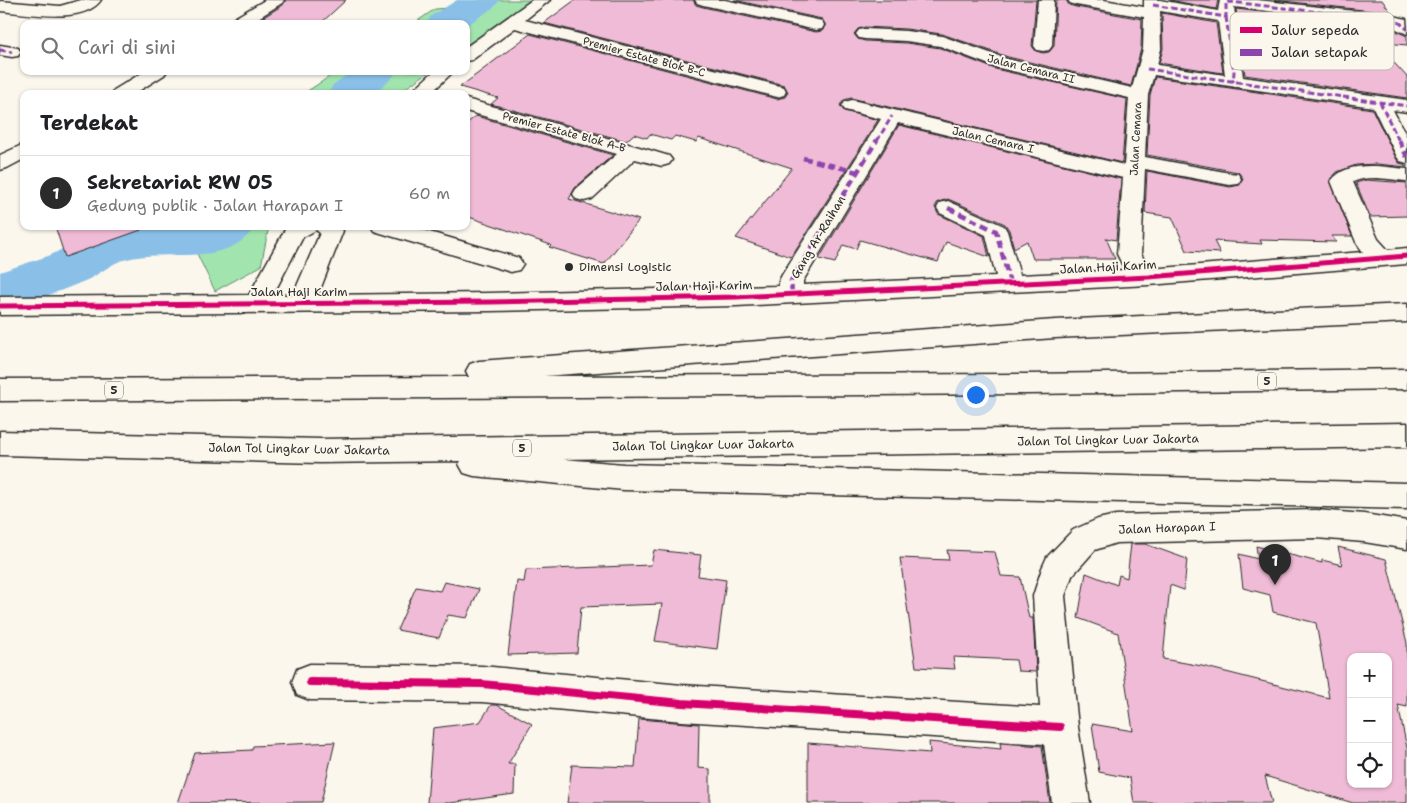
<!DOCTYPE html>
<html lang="id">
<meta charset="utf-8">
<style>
body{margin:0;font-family:"Shantell Sans",sans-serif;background:#f2f2f2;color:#202124}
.controls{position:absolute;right:15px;bottom:15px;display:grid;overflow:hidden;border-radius:10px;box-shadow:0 1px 4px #0004}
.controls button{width:45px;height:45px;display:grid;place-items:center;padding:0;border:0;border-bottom:1px solid #e0e0e0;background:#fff;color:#202124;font:25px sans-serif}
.you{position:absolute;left:975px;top:394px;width:18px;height:18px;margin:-12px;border:4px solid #fff;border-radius:50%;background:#1a73e8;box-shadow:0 0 0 8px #1a73e833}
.badge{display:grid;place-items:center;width:32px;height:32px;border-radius:50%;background:#2b2b2b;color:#fff;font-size:16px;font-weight:700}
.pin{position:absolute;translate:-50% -41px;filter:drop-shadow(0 1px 2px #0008)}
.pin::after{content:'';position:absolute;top:26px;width:18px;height:15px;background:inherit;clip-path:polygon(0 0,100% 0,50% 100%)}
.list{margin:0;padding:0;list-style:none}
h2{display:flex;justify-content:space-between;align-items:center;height:65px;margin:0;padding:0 20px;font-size:21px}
h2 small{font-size:16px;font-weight:400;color:#757577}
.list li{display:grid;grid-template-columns:32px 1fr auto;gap:15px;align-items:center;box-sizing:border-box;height:75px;padding:0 20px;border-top:1px solid #e0e0e0}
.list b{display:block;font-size:19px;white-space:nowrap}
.list p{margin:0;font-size:16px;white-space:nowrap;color:#757577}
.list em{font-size:16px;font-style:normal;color:#757577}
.icon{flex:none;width:28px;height:28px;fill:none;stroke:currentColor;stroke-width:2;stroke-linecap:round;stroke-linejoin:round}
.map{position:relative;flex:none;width:1407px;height:803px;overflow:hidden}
.search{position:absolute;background:#fff;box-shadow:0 1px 4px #0004;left:20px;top:20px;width:450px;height:55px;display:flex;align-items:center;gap:12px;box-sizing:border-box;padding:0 18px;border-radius:10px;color:#757577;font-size:19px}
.panel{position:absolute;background:#fff;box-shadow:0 1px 4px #0004;left:20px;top:90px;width:450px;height:140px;border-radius:10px}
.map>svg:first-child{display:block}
</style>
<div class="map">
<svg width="1407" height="803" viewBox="0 0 1407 803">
<rect width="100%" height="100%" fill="#fbf7ec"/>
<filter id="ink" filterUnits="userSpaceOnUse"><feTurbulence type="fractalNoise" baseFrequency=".02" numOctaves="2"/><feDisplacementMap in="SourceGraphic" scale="10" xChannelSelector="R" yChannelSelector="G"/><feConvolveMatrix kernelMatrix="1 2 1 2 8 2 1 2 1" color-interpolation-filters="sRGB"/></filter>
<g filter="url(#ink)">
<!-- green -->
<g fill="#a1e4ae" stroke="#66886c">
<path d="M478 0H534L466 46V24H413L435 9 463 7Z"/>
<path d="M338 71H430L397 94H303Z"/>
<path d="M191 226H273L268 231 261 266 215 291 187 233Z"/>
</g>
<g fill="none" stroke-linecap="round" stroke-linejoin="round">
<!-- river -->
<g fill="#8ac0e8" fill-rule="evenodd">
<path d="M457 0H500L494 7 466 26V24H426L431 16Z"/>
<path d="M352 71H397L391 79 373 94H328L333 85Z"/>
<path d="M130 226H255C227 271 163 246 120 261 108 266 98 275 87 280 59 292 29 302 0 311V272L51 255 87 236Z"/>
</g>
</g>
<!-- building -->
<g fill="#f0bbd6" stroke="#2b2b2b" fill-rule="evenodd">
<path d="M286 0H346L320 24 254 23 283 5Z"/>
<path d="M575 0H693L696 5 703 7 816 32 822 31 826 26 822 19 734 0H1036L1032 46 1036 51 1043 53 1049 52 1054 46 1056 0H1066L1069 5 1076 7 1142 19 1141 49 1131 86 1008 57 942 34 906 29 865 27 858 29 854 34 858 39 865 41 906 43 940 48 995 69 1127 99 1122 163 851 98 844 100 840 105 844 111 878 120 791 257 736 238 792 168 699 138 696 142 675 136 671 140 650 134 647 138 634 134 626 141 491 104 498 98 460 87 530 34 777 99 785 97 788 92 784 85 544 23Z"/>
<path d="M1170 0H1218L1216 9Z"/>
<path d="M1274 0H1382L1392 14 1390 13Z"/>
<path d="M1236 9 1387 27 1407 36V45L1375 42 1407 77V98L1245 75Z"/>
<path d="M1162 13 1216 23 1223 73 1159 63 1163 49Z"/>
<path d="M1155 77 1372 109 1396 158 1399 163 1407 165V167L1377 164 1356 165 1337 172 1330 180 1352 236H1332L1336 242 1260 240 1262 244 1214 241 1220 253 1187 251 1172 217 1145 213 1147 171 1230 187 1240 185 1243 178 1238 172 1147 155 1150 95Z"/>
<path d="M476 116 613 155 575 188 569 199 639 220 604 264 549 247 551 245 466 216V124Z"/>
<path d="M899 125 1121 179 1116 240 1106 238 1115 259H1033L1027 241 1014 248 1009 230 1005 224 948 199 938 202 935 207 938 214 984 236 989 257 946 242 938 262 860 240 856 249 843 245 835 263 819 259Z"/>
<path d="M1366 180 1407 183V216L1370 217 1356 183Z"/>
<path d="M55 226H141V230L65 257Z"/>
<path d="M1131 544H1145L1187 559 1184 590 1170 585 1163 659 1202 666 1329 698 1316 623 1273 612 1270 595 1243 588 1239 554 1258 559 1256 546 1322 563V560L1342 565 1338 547 1386 559 1407 643V707L1398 705 1407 748V803H1353L1265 776 1272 803H1134L1130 778 1099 772 1092 724 1133 731 1118 633 1078 618 1086 573 1117 585 1119 575 1127 578ZM1351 657H1388V784H1351Z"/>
<path d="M654 550 701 555 698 576 726 580 717 649 655 641 662 604 581 607 577 653 508 655 517 581 524 582 526 570 651 565Z"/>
<path d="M947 550 995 552 1001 576 1020 577 1029 618H1033L1036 672 1018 671 1016 660 953 657 955 669 916 667 900 558 949 560Z"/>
<path d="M444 582 479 589 467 618 448 615 439 638 397 630 416 587 440 591Z"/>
<path d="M491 705H497L532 724 508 764H515L514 794 450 803H427L433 728 480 722Z"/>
<path d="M639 719 699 724 698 768 710 769V803H567L572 765 635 767Z"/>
<path d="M335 742 321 802 178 803 195 753 252 750 253 746Z"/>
<path d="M929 742 1001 749 1000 743 1042 746 1050 803H808V743L930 753Z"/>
</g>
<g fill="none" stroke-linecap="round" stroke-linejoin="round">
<!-- minor casing -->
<g stroke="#2b2b2b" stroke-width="3">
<g id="minor">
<path d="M81 0H101C84 25 26 13 0 11V1L60 6Z"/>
<path d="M532 0H550L525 20 784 87 786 91 784 95 777 97 515 28 472 60 466 61V47Z"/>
<path d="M695 0H725L822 21 824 25 822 29 816 30 703 5 697 3Z"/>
<path d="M1038 0H1054L1052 46 1049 50 1043 51 1037 50 1034 46Z"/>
<path d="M1068 0H1104L1144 7V0H1160L1218 11 1220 0H1257L1390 15 1406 19 1407 34 1388 25 1234 7 1243 77 1407 100V112L1393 110 1407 137V163L1400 161 1397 157 1373 107 1154 75 1148 95 1145 157 1230 173 1238 174 1241 179 1238 184 1230 185 1145 169 1141 254 1149 269 1363 252 1356 242 1331 181C1347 159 1384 167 1407 169V181C1391 180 1368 174 1353 182L1378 239 1388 250 1407 248V264L1149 285 736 306 490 311 0 315V297L249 295 287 226H340L343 231 318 295 490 293 779 286V281L782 275 881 119 845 110 842 106 845 102 852 100 1124 165 1129 98 995 67 940 46 906 41 865 39 859 38 856 34 859 30 865 29 906 31 942 36 1007 59 1132 88 1143 49 1144 17 1076 5 1070 3ZM1160 11 1218 21 1225 75 1157 65 1161 49ZM898 123 1123 178 1117 254 1125 270 1020 275 1007 231 1004 226 948 201 940 203 937 208 940 213 986 235 996 276 803 285V281ZM316 230 320 233 293 295H273L303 237Z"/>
<path d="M0 45 18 48 21 52 18 56 12 57 0 55Z"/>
<path d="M434 71H454L430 94H409Z"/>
<path d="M466 99 639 147 669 156 672 160 669 164 662 166 635 159 592 199 584 201 576 199 573 194 576 189 617 154 466 111Z"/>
<path d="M371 226H409L519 258 523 264 519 270 511 272 374 231Z"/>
<path d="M1316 510 1364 514 1407 521V549L1364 542 1316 538 1116 543 1095 550 1072 576 1065 596 1078 727 1090 803H1052L1044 744 682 721 482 702 310 700 297 695 292 682 297 669 310 664 482 666 682 685 1040 707 1033 596 1042 568 1047 557 1073 530 1098 519 1116 515Z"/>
</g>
</g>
<!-- major casing -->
<g stroke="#2b2b2b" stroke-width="3">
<g id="major">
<path d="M265 0H284L282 3 249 24H229L231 20Z"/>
<path d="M145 71H167L164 75 134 94H112L114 90Z"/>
<path d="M24 144V159L7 168 0 170V155Z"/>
</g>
</g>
<!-- highway casing -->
<g stroke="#2b2b2b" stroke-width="3">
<g id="highway">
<path d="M1407 304V322L1055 338 544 376 1027 374 1407 369V389L1027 394 0 401V379L469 377 466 371 470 364 479 361 1055 320Z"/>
<path d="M1407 423V447L563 459 624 464 1407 483V509L624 490 474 476 464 473 459 464 461 461 320 463 0 455V431L320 439Z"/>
</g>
</g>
<!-- minor -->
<use href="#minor" fill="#fbf7ec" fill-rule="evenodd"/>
<!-- major -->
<use href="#major" fill="#fbf7ec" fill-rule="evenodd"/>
<!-- highway -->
<use href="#highway" fill="#fbf7ec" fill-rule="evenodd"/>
<!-- quiet-far1 -->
<g stroke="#8e44ad" stroke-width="3" stroke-dasharray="6 3" stroke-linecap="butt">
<path d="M1153 5 1226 17V3L1231 2 1390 20 1400 23 1407 29"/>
<path d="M1226 17 1234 72 1233 82"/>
<path d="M0 50 12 52"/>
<path d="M1147 69 1407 106"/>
<path d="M1380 102 1399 141"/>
<path d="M877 141 892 116"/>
</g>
<!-- quiet -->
<g stroke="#8e44ad" stroke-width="4.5" stroke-dasharray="8 4.5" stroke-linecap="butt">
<path d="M1399 140 1407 157"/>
<path d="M803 158 857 172"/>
<path d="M948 208 996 231 1010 283"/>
<path d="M792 294 791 281 877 140"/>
</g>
<!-- cycleway-far1 casing -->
<g stroke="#fbf7ec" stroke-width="8">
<path id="cycleway-far1" d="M0 306 490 302 736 297 1149 277 1407 256"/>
</g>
<!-- cycleway casing -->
<g stroke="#fbf7ec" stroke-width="11">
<path id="cycleway" d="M310 682 482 684 682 703 1060 727"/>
</g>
<!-- cycleway-far1 -->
<use href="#cycleway-far1" stroke="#d6006c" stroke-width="5"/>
<!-- cycleway -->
<use href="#cycleway" stroke="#d6006c" stroke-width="8"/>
</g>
</g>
<!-- markers -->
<circle fill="#2b2b2b" stroke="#fbf7ec" stroke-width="2" cx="569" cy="267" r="5"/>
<g text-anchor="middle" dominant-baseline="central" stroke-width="4" stroke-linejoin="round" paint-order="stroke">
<!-- far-street labels -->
<g font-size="11" fill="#2b2b2b" stroke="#fbf7ec">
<text transform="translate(644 57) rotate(15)">Premier Estate Blok B-C</text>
<text transform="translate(1031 69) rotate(14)">Jalan Cemara II</text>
<text transform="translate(564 132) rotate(15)">Premier Estate Blok A-B</text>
<text transform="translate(1136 139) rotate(-87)">Jalan Cemara</text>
<text transform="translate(993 140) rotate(13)">Jalan Cemara I</text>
</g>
<!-- shield labels -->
<g fill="#fbf7ec" stroke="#696865" stroke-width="1">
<rect x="1258" y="372.5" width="18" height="17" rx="4"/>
<rect x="105" y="381.5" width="18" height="17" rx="4"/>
<rect x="513" y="439.5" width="18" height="17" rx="4"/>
</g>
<g font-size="11" font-weight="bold" fill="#2b2b2b">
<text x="1267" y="381">5</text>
<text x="114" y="390">5</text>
<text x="522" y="448">5</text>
</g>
<!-- street labels -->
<g font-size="12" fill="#2b2b2b" stroke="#fbf7ec">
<text transform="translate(818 237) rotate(-59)">Gang Ar-Raihan</text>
<text transform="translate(1108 267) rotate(-3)">Jalan Haji Karim</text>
<text transform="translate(704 286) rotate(-1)">Jalan Haji Karim</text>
<text x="299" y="292">Jalan Haji Karim</text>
<text transform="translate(1108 440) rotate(-1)">Jalan Tol Lingkar Luar Jakarta</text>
<text transform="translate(703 445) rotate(-1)">Jalan Tol Lingkar Luar Jakarta</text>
<text transform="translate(299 449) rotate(1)">Jalan Tol Lingkar Luar Jakarta</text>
<text transform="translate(1167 528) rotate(-2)">Jalan Harapan I</text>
</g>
<!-- poi labels -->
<g font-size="12" fill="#2b2b2b" stroke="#fbf7ec" text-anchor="start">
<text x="579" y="267">Dimensi Logistic</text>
</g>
</g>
<!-- legend -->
<rect x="1230" y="12" width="164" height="58" rx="8" fill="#fbf7ec" stroke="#bdbab2" stroke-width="1"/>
<rect x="1240" y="27" width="22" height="6" fill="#d6006c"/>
<rect x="1240" y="49" width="22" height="7" fill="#8e44ad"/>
<g font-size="14" fill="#2b2b2b">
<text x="1271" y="35">Jalur sepeda</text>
<text x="1271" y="57">Jalan setapak</text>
</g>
</svg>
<div class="controls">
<button>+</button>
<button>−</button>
<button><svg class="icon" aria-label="locate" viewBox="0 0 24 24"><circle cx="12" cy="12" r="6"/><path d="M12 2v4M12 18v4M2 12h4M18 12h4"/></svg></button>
</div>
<div class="you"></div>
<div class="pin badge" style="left:1275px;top:585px">1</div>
<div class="search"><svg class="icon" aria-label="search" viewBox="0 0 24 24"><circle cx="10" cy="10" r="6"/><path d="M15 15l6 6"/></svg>Cari di sini</div>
<section class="panel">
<h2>Terdekat<small></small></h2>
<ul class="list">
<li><span class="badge">1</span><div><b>Sekretariat RW 05</b><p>Gedung publik · Jalan Harapan I</p></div><em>60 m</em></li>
</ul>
</section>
</div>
